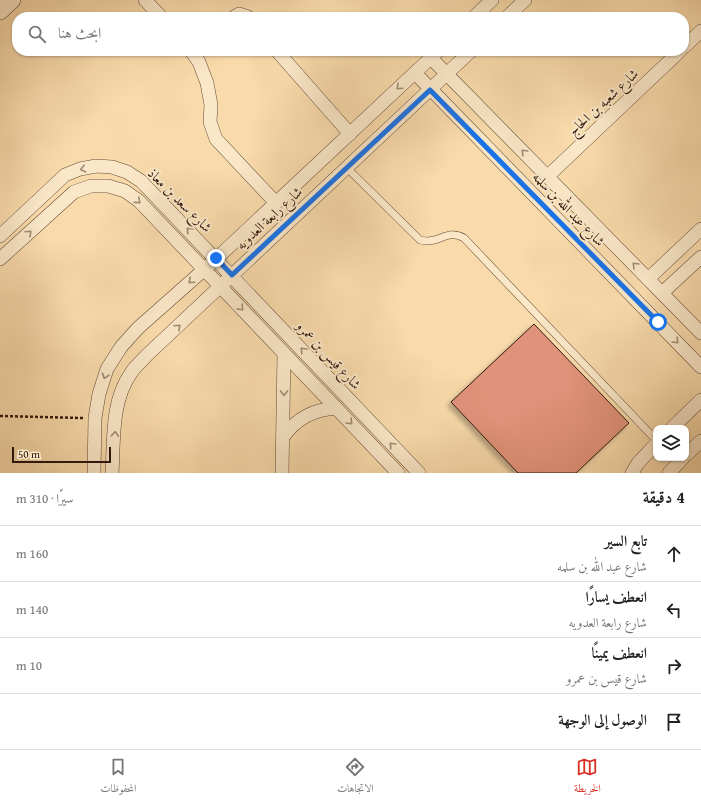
<!DOCTYPE html>
<html lang="ar">
<meta charset="utf-8">
<style>
body{margin:0;font-family:"Gentium Book Plus",Amiri,serif;background:#f6f6f6;color:#222;direction:rtl}
.controls{position:absolute;right:12px;bottom:12px;display:grid;overflow:hidden;border-radius:8px;box-shadow:0 1px 3px #0004}
.controls button{width:36px;height:36px;display:grid;place-items:center;padding:0;border:0;border-bottom:1px solid #e0e0e0;background:#fff;color:#222;font:20px sans-serif}
.scale{position:absolute;left:12px;bottom:10px;width:99px;box-sizing:border-box;padding-left:4px;border:2px solid #331a0c;border-top:0;font-size:11px;line-height:14px;white-space:nowrap;color:#331a0c;-webkit-text-stroke:3px #fae7c8;paint-order:stroke}
.stop{position:absolute;width:12px;height:12px;margin:-9px;border:3px solid #1a73e8;border-radius:50%;background:#fff}
.stop.end{background:#1a73e8;border-color:#fff;box-shadow:0 1px 4px #0008}
.list{margin:0;padding:0;list-style:none}
h2{display:flex;justify-content:space-between;align-items:center;height:52px;margin:0;padding:0 16px;font-size:17px}
h2 small{font-size:13px;font-weight:400;color:#767676}
.list li{display:grid;grid-template-columns:26px 1fr auto;gap:12px;align-items:center;box-sizing:border-box;height:56px;padding:0 16px;border-top:1px solid #e0e0e0}
.list b{display:block;font-size:15px;white-space:nowrap}
.list p{margin:0;font-size:13px;white-space:nowrap;color:#767676}
.list em{font-size:13px;font-style:normal;color:#767676}
.icon{flex:none;width:22px;height:22px;fill:none;stroke:currentColor;stroke-width:2;stroke-linecap:round;stroke-linejoin:round}
.map{position:relative;flex:none;width:701px;height:473px;overflow:hidden;direction:ltr}
.search{position:absolute;background:#fff;box-shadow:0 1px 3px #0004;left:12px;right:12px;top:12px;height:44px;display:flex;align-items:center;gap:10px;box-sizing:border-box;padding:0 14px;border-radius:16px;color:#767676;font-size:15px}
.sheet{height:276px;background:#fff}
nav{display:flex;justify-content:space-around;align-items:center;box-sizing:border-box;height:56px;border-top:1px solid #e0e0e0;background:#fff;font-size:11px;color:#767676}
nav a{display:grid;justify-items:center;gap:2px}
nav .on{color:#d93025}
.map>svg:first-child{display:block}
</style>
<div class="map">
<svg width="701" height="473" viewBox="0 0 701 473">
<defs>
<filter id="shadow"><feDropShadow dx="-3.5" dy="3.5" stdDeviation="2" flood-color="#0004"/></filter>
</defs>
<rect width="100%" height="100%" fill="#f8daab"/>
<filter id="stains"><feTurbulence type="fractalNoise" baseFrequency=".005" numOctaves="4"/><feColorMatrix values="0 0 0 0 .2 0 0 0 0 .09 0 0 0 0 .02 0 0 0 .5 -.17"/></filter>
<radialGradient id="worn" r=".72"><stop offset=".6" stop-color="#630" stop-opacity="0"/><stop offset="1" stop-color="#630" stop-opacity=".3"/></radialGradient>
<!-- building -->
<path fill="#e1927a" stroke="#331a0c" filter="url(#shadow)" d="M534 324 629 423 576 473H518L451 402Z"/>
<g fill="none" stroke-linecap="round" stroke-linejoin="round">
<!-- service casing -->
<g stroke="#644a34" stroke-width="8">
<path id="service" d="M347 168 420 240C439 245 447 228 464 238L656 440"/>
</g>
<!-- minor casing -->
<g stroke="#644a34" stroke-width="14">
<g id="minor">
<path d="M145 0 161 17"/>
<path d="M234 17 239 14 248 17"/>
<path d="M474 17 492 0"/>
<path d="M507 17 525 0"/>
<path d="M684 47 701 31"/>
<path d="M191 51 199 62 207 83 211 105 210 122 216 139 276 203"/>
<path d="M277 51 350 134"/>
<path d="M431 58 701 333"/>
<path d="M415 73 701 367"/>
<path d="M548 176 680 51"/>
<path d="M0 236 65 175 80 169 96 166 112 167 127 172 141 181 419 473"/>
<path d="M0 259 74 192 91 186H108L125 191 139 201 398 473"/>
<path d="M648 279 701 229"/>
<path d="M662 293 701 257"/>
<path d="M672 428 701 400"/>
<path d="M283 437C297 418 313 410 336 408"/>
<path d="M686 455 701 441"/>
<path d="M94 473 95 418 99 394 107 369 121 347 138 328 216 259 438 51"/>
<path d="M112 473C114 440 111 401 131 373 135 366 142 361 147 355L471 51"/>
<path d="M282 473 284 354"/>
<path d="M632 473 638 463 656 444"/>
<path d="M669 473 683 458"/>
</g>
</g>
<!-- tertiary casing -->
<g stroke="#644a34" stroke-width="18">
<path id="tertiary" d="M0 11 12 0"/>
</g>
<!-- path -->
<path stroke="#331a0c" stroke-width="2.5" stroke-dasharray="3 2" stroke-linecap="butt" d="M0 416 83 418"/>
<!-- service -->
<use href="#service" stroke="#fae7c8" stroke-width="7"/>
<!-- minor -->
<use href="#minor" stroke="#fae7c8" stroke-width="13"/>
<!-- tertiary -->
<use href="#tertiary" stroke="#fae7c8" stroke-width="17"/>
</g>
<!-- one-way arrows -->
<defs><path id="oneway-chevron" d="M-2-3.5L2.5 0L-2 3.5" fill="none" stroke-width="1.6" stroke-linecap="round" stroke-linejoin="round"/></defs>
<g stroke="#a08b73">
<use href="#oneway-chevron" transform="translate(399 87) rotate(137)"/>
<use href="#oneway-chevron" transform="translate(524 152) rotate(-134)"/>
<use href="#oneway-chevron" transform="translate(83 169) rotate(167)"/>
<use href="#oneway-chevron" transform="translate(138 201) rotate(40)"/>
<use href="#oneway-chevron" transform="translate(189 230) rotate(-134)"/>
<use href="#oneway-chevron" transform="translate(29 233) rotate(-43)"/>
<use href="#oneway-chevron" transform="translate(635 265) rotate(-135)"/>
<use href="#oneway-chevron" transform="translate(191 281) rotate(138)"/>
<use href="#oneway-chevron" transform="translate(241 308) rotate(47)"/>
<use href="#oneway-chevron" transform="translate(178 327) rotate(-43)"/>
<use href="#oneway-chevron" transform="translate(676 341) rotate(46)"/>
<use href="#oneway-chevron" transform="translate(303 350) rotate(-133)"/>
<use href="#oneway-chevron" transform="translate(105 376) rotate(109)"/>
<use href="#oneway-chevron" transform="translate(284 393) rotate(91)"/>
<use href="#oneway-chevron" transform="translate(350 422) rotate(46)"/>
<use href="#oneway-chevron" transform="translate(115 434) rotate(-87)"/>
<use href="#oneway-chevron" transform="translate(392 445) rotate(-133)"/>
</g>
<g fill="none" stroke-linecap="round" stroke-linejoin="round">
<!-- route -->
<path stroke="#1a73e8" stroke-width="5" d="M216 258 232 275 430 90 658 322"/>
</g>
<g text-anchor="middle" dominant-baseline="central" stroke-width="4" stroke-linejoin="round" paint-order="stroke">
<!-- street labels -->
<g font-size="14" fill="#331a0c" stroke="#fae7c8">
<text transform="translate(603 102) rotate(-43)">شارع شعبه بن الحاج</text>
<text transform="translate(180 200) rotate(45)">شارع سعد بن معاذ</text>
<text transform="translate(569 209) rotate(46)">شارع عبد الله بن سلمه</text>
<text transform="translate(269 218) rotate(-43)">شارع رابعة العدويه</text>
<text transform="translate(329 355) rotate(47)">شارع قيس بن عمرو</text>
</g>
</g>
<rect width="100%" height="100%" filter="url(#stains)"/>
<rect width="100%" height="100%" fill="url(#worn)"/>
</svg>
<div class="controls">
<button><svg class="icon" aria-label="layers" viewBox="0 0 24 24"><path d="M12 4l9 5-9 5-9-5zM3 14l9 5 9-5"/></svg></button>
</div>
<div class="scale">50 m</div>
<div class="stop" style="left:658px;top:322px"></div>
<div class="stop end" style="left:216px;top:258px"></div>
<div class="search"><svg class="icon" aria-label="search" viewBox="0 0 24 24"><circle cx="10" cy="10" r="6"/><path d="M15 15l6 6"/></svg>ابحث هنا</div>
</div>
<section class="sheet">
<h2>4 دقيقة<small>سيرًا · 310 m</small></h2>
<ul class="list">
<li><svg class="icon" aria-label="ahead" viewBox="0 0 24 24"><path d="M12 20V5M6 11l6-6 6 6"/></svg><div><b>تابع السير</b><p>شارع عبد الله بن سلمه</p></div><em>160 m</em></li>
<li><svg class="icon" aria-label="left" viewBox="0 0 24 24"><path d="M17 20v-9H6M10 6l-5 5 5 5"/></svg><div><b>انعطف يسارًا</b><p>شارع رابعة العدويه</p></div><em>140 m</em></li>
<li><svg class="icon" aria-label="right" viewBox="0 0 24 24"><path d="M7 20v-9h11M14 6l5 5-5 5"/></svg><div><b>انعطف يمينًا</b><p>شارع قيس بن عمرو</p></div><em>10 m</em></li>
<li><svg class="icon" aria-label="arrive" viewBox="0 0 24 24"><path d="M6 21V4h12l-3 4 3 4H6"/></svg><div><b>الوصول إلى الوجهة</b></div></li>
</ul>
</section>
<nav>
<a class="on"><svg class="icon" aria-label="map" viewBox="0 0 24 24"><path d="M3 6l6-2 6 2 6-2v14l-6 2-6-2-6 2zM9 4v14M15 6v14"/></svg>الخريطة</a>
<a><svg class="icon" aria-label="directions" viewBox="0 0 24 24"><path d="M12 3l9 9-9 9-9-9zM9 14v-3h6M13 9l2 2-2 2"/></svg>الاتجاهات</a>
<a><svg class="icon" aria-label="saved" viewBox="0 0 24 24"><path d="M7 4h10v16l-5-4-5 4z"/></svg>المحفوظات</a>
</nav>
